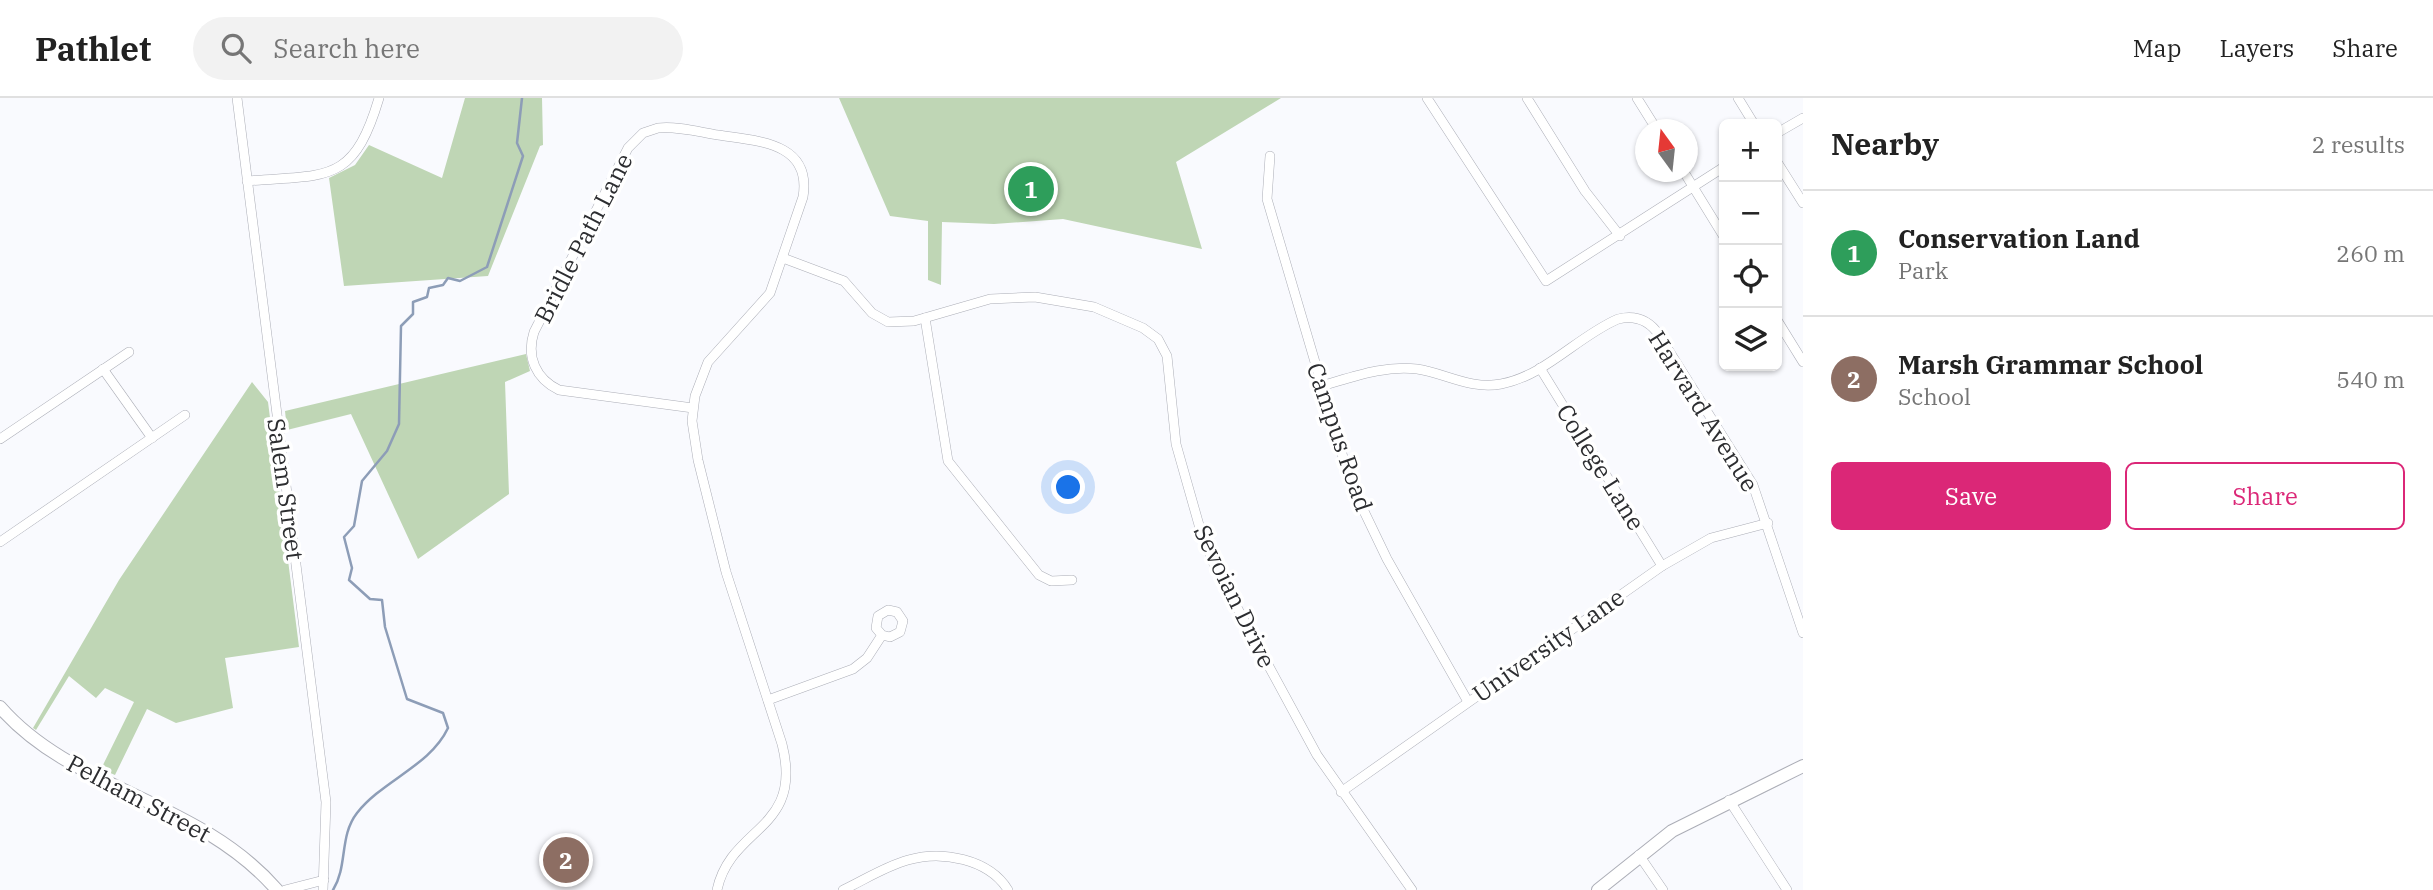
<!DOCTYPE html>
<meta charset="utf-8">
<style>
body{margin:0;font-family:"IBM Plex Serif",serif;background:#f2f2f2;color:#222}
.controls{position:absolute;right:21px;top:21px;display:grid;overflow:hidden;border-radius:10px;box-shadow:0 2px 5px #0004}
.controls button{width:63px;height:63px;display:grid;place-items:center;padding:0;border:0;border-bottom:2px solid #e0e0e0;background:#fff;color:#222;font:35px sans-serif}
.compass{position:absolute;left:1635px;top:21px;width:63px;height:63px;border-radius:50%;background:#fff;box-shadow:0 2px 5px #0004;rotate:345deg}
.you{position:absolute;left:1069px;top:390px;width:24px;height:24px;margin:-18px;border:5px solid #fff;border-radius:50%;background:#1a73e8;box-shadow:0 0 0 10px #1a73e833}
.badge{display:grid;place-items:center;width:46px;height:46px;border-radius:50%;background:#db2777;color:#fff;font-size:23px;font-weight:700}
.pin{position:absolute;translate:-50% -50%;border:4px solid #fff;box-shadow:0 2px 7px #0006}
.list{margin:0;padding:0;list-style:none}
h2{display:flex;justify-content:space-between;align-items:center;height:91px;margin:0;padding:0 28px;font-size:30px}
h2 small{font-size:23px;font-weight:400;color:#767676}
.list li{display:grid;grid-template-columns:46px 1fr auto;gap:21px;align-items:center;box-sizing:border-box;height:126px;padding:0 28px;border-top:2px solid #e0e0e0}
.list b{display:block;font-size:26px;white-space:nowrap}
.list p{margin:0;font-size:23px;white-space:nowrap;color:#767676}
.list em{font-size:23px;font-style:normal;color:#767676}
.actions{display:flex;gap:14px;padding:21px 28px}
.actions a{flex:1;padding:16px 0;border:2px solid #db2777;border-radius:10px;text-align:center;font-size:24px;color:#db2777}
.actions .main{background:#db2777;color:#fff}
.icon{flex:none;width:38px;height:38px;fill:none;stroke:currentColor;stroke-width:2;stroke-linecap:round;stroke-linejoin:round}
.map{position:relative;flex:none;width:1803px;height:792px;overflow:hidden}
header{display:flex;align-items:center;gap:42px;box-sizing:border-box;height:98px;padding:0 35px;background:#fff;border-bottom:2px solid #e0e0e0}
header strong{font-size:33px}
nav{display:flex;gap:38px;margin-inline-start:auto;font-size:24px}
.search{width:490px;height:63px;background:#f2f2f2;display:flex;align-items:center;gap:18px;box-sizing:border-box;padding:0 24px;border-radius:38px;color:#767676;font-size:26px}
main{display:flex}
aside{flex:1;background:#fff}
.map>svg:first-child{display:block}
</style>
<header>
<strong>Pathlet</strong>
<div class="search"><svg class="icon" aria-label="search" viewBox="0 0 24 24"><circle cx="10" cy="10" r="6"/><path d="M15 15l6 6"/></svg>Search here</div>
<nav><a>Map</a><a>Layers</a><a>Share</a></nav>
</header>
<main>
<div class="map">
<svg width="1803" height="792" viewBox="0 0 1803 792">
<rect width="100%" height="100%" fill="#f9fafe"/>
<!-- green -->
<g fill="#bfd6b5">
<path d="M465 0H542L543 47 540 48 488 178 344 188 329 80 355 67 369 47 442 80Z"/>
<path d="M839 0H1281L1176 64 1202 151 1063 121 994 126 942 124 941 187 928 182V123L890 118Z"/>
<path d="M526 256 530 273 505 284 509 396 418 461 351 316 287 332 285 313Z"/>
<path d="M252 284 268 304 299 549 225 560 233 610 176 625 147 611 115 677 101 671 134 604 105 590 96 600 69 578 36 632 33 630 119 482Z"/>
</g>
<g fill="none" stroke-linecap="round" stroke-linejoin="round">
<!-- stream -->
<path stroke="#8d9db7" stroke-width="2.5" d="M333 792C348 768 339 738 357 715 383 682 430 668 448 630L443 615 407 601 385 529 382 502 370 501 349 482 352 470 344 439 354 428 362 383 387 353 399 326 401 228 413 216V204L427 199 429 190 443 187 448 180 460 183 487 169 523 58 517 45 522 0"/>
<!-- street casing -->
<g stroke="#acaeb7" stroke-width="10">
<g id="street">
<path d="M237 0 326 704 323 792"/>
<path d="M1427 0 1546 183 1724 69"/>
<path d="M1527 0 1585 93 1620 138"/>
<path d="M1637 0 1657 32"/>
<path d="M1738 0 1754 26"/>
<path d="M1777 35 1803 20"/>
<path d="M1270 58 1267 101 1345 366 1361 407 1387 461 1467 602"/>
<path d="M1777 64 1803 105"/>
<path d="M1684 74 1724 139"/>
<path d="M247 83C326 76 353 88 379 0"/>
<path d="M783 160 844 183 872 215 888 224 914 223 990 201 1035 199 1094 209 1143 230 1158 241 1167 258 1176 346 1201 434 1215 469 1317 657 1412 792"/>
<path d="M925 220 948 363 1039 477 1051 483 1072 482"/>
<path d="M1777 222 1803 264"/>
<path d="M1540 270 1662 468"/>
<path d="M103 271 152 340"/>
<path d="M1321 288C1353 279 1384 267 1417 271 1445 275 1471 292 1501 286 1545 278 1578 238 1618 221 1635 217 1649 222 1659 237L1753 387 1803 535"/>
<path d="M693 310 559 292C536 281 526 259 534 234L628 50 643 35 658 30C678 28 699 34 718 37 757 43 812 44 803 99L770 195 708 264 695 298 692 323 698 362 726 474 782 646C804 733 731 727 717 792"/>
<path d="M0 341 129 254"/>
<path d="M0 444 185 317"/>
<path d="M768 602 853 571 867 560 882 537 876 530 878 518 888 512 897 514 903 523 900 534 890 539 882 537"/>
<path d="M1341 694 1662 468 1711 440 1768 425"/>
<path d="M1729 702 1787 792"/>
<path d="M1639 757 1663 792"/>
<path d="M285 792 324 782"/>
<path d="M843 792C864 782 886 768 908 762 942 752 989 761 1008 792"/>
</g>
</g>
<!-- secondary casing -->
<g stroke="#acaeb7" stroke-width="14">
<g id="secondary">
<path d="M0 609C73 693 199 702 277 792"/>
<path d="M1598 792 1672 733 1803 668"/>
</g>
</g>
<!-- street -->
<use href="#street" stroke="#fff" stroke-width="9"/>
<!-- secondary -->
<use href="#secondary" stroke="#fff" stroke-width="12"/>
</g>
<g text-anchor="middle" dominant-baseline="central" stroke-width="7" stroke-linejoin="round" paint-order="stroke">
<!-- street labels -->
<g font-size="24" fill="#2c2d30" stroke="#fff">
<text transform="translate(583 140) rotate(-63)">Bridle Path Lane</text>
<text transform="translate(1704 313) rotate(58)">Harvard Avenue</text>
<text transform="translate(1340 339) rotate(71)">Campus Road</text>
<text transform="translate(1601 369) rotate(58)">College Lane</text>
<text transform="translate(286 391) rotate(82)">Salem Street</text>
<text transform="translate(1235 498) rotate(64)">Sevoian Drive</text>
<text transform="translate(1548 547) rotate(-35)">University Lane</text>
<text transform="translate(139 700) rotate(28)">Pelham Street</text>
</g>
</g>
</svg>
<div class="controls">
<button>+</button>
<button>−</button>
<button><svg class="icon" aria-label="locate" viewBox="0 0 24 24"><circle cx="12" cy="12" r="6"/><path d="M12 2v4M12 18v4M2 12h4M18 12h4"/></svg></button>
<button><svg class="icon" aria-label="layers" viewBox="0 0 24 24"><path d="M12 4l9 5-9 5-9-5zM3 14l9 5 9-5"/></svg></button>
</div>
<svg class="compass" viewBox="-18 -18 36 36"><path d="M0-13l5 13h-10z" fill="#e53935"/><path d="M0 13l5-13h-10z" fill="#767676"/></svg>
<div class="you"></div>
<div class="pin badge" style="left:1031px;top:91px;background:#2e9e5b">1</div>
<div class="pin badge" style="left:566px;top:762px;background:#8d6e63">2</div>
</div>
<aside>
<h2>Nearby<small>2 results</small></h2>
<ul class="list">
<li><span class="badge" style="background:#2e9e5b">1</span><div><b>Conservation Land</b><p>Park</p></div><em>260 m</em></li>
<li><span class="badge" style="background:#8d6e63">2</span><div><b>Marsh Grammar School</b><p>School</p></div><em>540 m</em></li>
</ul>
<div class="actions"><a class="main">Save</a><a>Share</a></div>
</aside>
</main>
